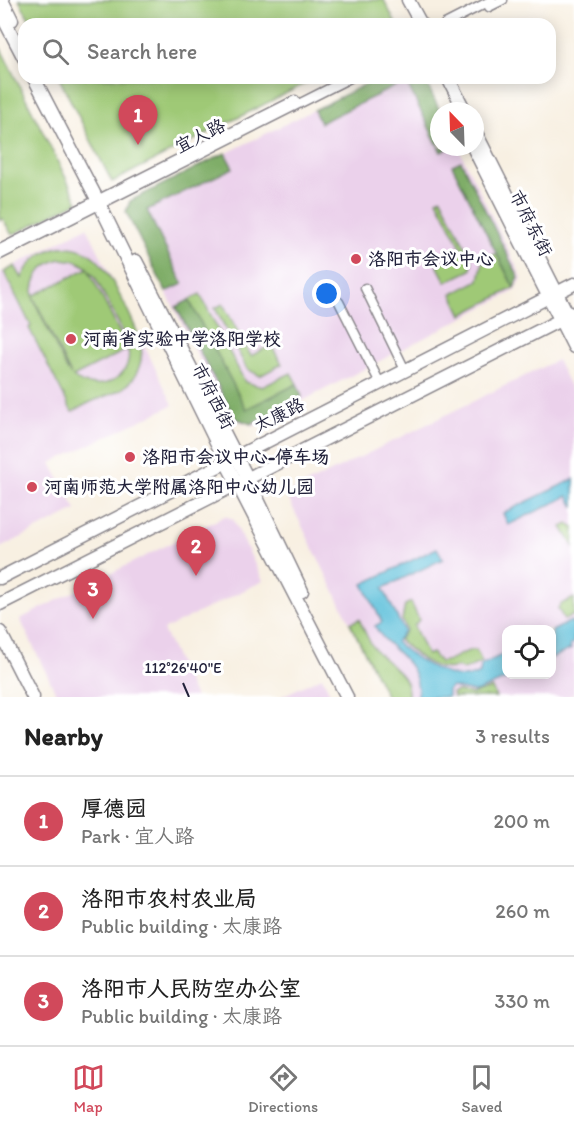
<!DOCTYPE html>
<meta charset="utf-8">
<style>
body{margin:0;font-family:Itim,"LXGW WenKai TC",sans-serif;background:#f6f6f6;color:#222}
.controls{position:absolute;right:18px;bottom:18px;display:grid;overflow:hidden;border-radius:12px;box-shadow:0 3px 15px #0003}
.controls button{width:54px;height:54px;display:grid;place-items:center;padding:0;border:0;border-bottom:2px solid #e0e0e0;background:#fff;color:#222;font:30px sans-serif}
.compass{position:absolute;left:430px;top:102px;width:54px;height:54px;border-radius:50%;background:#fff;box-shadow:0 3px 15px #0003;rotate:337deg}
.you{position:absolute;left:327px;top:294px;width:21px;height:21px;margin:-15px;border:4px solid #fff;border-radius:50%;background:#1a73e8;box-shadow:0 0 0 9px #1a73e833}
.badge{display:grid;place-items:center;width:39px;height:39px;border-radius:50%;background:#d1495b;color:#fff;font-size:20px;font-weight:700}
.pin{position:absolute;translate:-50% -50px;filter:drop-shadow(0 2px 3px #0008)}
.pin::after{content:'';position:absolute;top:32px;width:21px;height:18px;background:inherit;clip-path:polygon(0 0,100% 0,50% 100%)}
.list{margin:0;padding:0;list-style:none}
h2{display:flex;justify-content:space-between;align-items:center;height:78px;margin:0;padding:0 24px;font-size:26px}
h2 small{font-size:20px;font-weight:400;color:#767676}
.list li{display:grid;grid-template-columns:39px 1fr auto;gap:18px;align-items:center;box-sizing:border-box;height:90px;padding:0 24px;border-top:2px solid #e0e0e0}
.list b{display:block;font-size:22px;white-space:nowrap}
.list p{margin:0;font-size:20px;white-space:nowrap;color:#767676}
.list em{font-size:20px;font-style:normal;color:#767676}
.icon{flex:none;width:33px;height:33px;fill:none;stroke:currentColor;stroke-width:2;stroke-linecap:round;stroke-linejoin:round}
.map{position:relative;flex:none;width:574px;height:697px;overflow:hidden}
.search{position:absolute;background:#fff;box-shadow:0 3px 15px #0003;left:18px;right:18px;top:18px;height:66px;display:flex;align-items:center;gap:15px;box-sizing:border-box;padding:0 21px;border-radius:18px;color:#767676;font-size:22px}
.sheet{height:348px;background:#fff}
nav{display:flex;justify-content:space-around;align-items:center;box-sizing:border-box;height:84px;border-top:2px solid #e0e0e0;background:#fff;font-size:16px;color:#767676}
nav a{display:grid;justify-items:center;gap:3px}
nav .on{color:#d1495b}
.map>svg:first-child{display:block}
</style>
<div class="map">
<svg width="574" height="697" viewBox="0 0 574 697">
<rect width="100%" height="100%" fill="#fff"/>
<filter id="ink" filterUnits="userSpaceOnUse"><feTurbulence type="fractalNoise" baseFrequency=".0167" numOctaves="2"/><feDisplacementMap in="SourceGraphic" scale="12" xChannelSelector="R" yChannelSelector="G"/><feConvolveMatrix kernelMatrix="1 2 1 2 8 2 1 2 1" color-interpolation-filters="sRGB"/></filter>
<filter id="wash" filterUnits="userSpaceOnUse"><feTurbulence type="fractalNoise" baseFrequency=".008" numOctaves="4" result="noise"/><feDisplacementMap in="SourceGraphic" scale="24" xChannelSelector="R" yChannelSelector="G"/><feGaussianBlur stdDeviation="1.35" result="paint"/><feColorMatrix in="noise" values="0 0 0 0 0 0 0 0 0 0 0 0 0 0 0 0 0 1.4 0 .05"/><feComposite in="paint" operator="in"/></filter>
<g filter="url(#wash)">
<rect width="100%" height="100%" fill="#f8f0e2"/>
<!-- built -->
<g fill="#ebd1eb" fill-rule="evenodd">
<path d="M378 78H424L440 111 439 147H458L522 278 515 291 254 426 229 418 126 212 130 201Z"/>
<path d="M87 227 173 405 51 463 76 510 0 548V273Z"/>
<path d="M557 360 574 394V694L567 697H387L286 494ZM506 630H552V674H506Z"/>
<path d="M225 516 233 519 263 581 163 630 195 697H58L20 619Z"/>
<path d="M322 677 332 697H280Z"/>
</g>
<!-- green -->
<g fill="#9fc976" stroke="#607658" stroke-width="1.5" fill-rule="evenodd">
<path d="M19 0H384L396 24H32Z"/>
<path d="M0 47 78 202 12 235 3 219 0 220Z"/>
<path d="M59 78H316L112 182Z"/>
<path d="M441 198 472 260 471 270 446 282 437 265 463 251 437 200Z"/>
<path d="M60 247C72 246 84 249 94 257 107 266 139 329 141 346 143 356 140 367 135 376 126 390 115 393 101 398 91 401 81 407 72 412L29 328 31 326 4 272 15 266 22 278C29 261 41 251 60 247ZM61 259 77 261 88 268 33 296C32 277 43 263 61 259ZM88 269 95 277 126 338 128 349ZM33 298H34L71 375 67 370ZM128 349C134 380 95 395 73 377Z"/>
<path d="M496 253 514 288 462 315 452 294 479 280 483 260Z"/>
<path d="M200 294 245 382 262 387 291 373 297 384 246 410 189 300Z"/>
<path d="M223 304 251 356 271 345 282 364 260 376 247 369 215 308Z"/>
<path d="M568 524 574 528 573 546 562 527Z"/>
<path d="M574 598V615L564 620 558 608 561 604Z"/>
<path d="M411 602 419 620 414 626 427 655 432 653 440 662C453 662 463 649 476 650L482 662 464 670 457 667C436 675 414 653 399 640L406 630 402 620 405 605Z"/>
<path d="M359 619C364 629 369 644 377 652 390 667 410 674 408 697H387L350 623Z"/>
<path d="M492 688 496 697H453L452 693 458 691 472 694Z"/>
</g>
<!-- forest -->
<g fill="#7fad67" stroke="#506851" stroke-width="1.5">
<path d="M378 78H424L440 111 439 147H451L441 152 406 81 320 123 314 110Z"/>
<path d="M225 153 233 168 147 210 183 284 166 292 126 212 130 201Z"/>
<path d="M461 161 519 278 514 288 452 165Z"/>
<path d="M189 300 246 409 297 384 302 397 251 424 235 418 176 307Z"/>
</g>
<!-- water -->
<g fill="#5bbfda" stroke="#3e708a" stroke-width="1.5">
<path d="M574 479V507L568 496 508 525 503 513Z"/>
<path d="M437 548 443 559 383 588 404 631 396 642C415 659 455 687 480 673L481 665 506 653V674L516 675 478 691 474 692 452 687 448 690V697H418C420 657 388 653 375 626L382 622 363 584Z"/>
<path d="M571 621 574 625V643L570 645 571 649 552 658V631Z"/>
</g>
</g>
<g filter="url(#ink)">
<g fill="none" stroke-linecap="round" stroke-linejoin="round">
<!-- street casing -->
<g stroke="#8d898e" stroke-width="11">
<g id="street">
<path d="M489 7 503 0"/>
<path d="M445 24 492 0"/>
<path d="M0 249 295 100"/>
<path d="M0 255 350 78"/>
<path d="M365 288 405 370"/>
<path d="M339 302 380 383"/>
</g>
</g>
<!-- secondary casing -->
<g stroke="#8d898e" stroke-width="15">
<g id="secondary">
<path d="M2 0 12 20"/>
<path d="M408 0 421 24"/>
<path d="M0 12 24 58"/>
<path d="M34 78 97 199 226 462 347 697"/>
<path d="M448 78 465 111"/>
<path d="M475 131 574 327"/>
<path d="M473 147 574 347"/>
<path d="M136 261 248 479 302 591"/>
<path d="M0 578 574 284"/>
<path d="M0 604 574 313"/>
<path d="M0 632 33 697"/>
</g>
</g>
<!-- street -->
<use href="#street" stroke="#fff" stroke-width="8"/>
<!-- secondary -->
<use href="#secondary" stroke="#fff" stroke-width="12"/>
</g>
</g>
<!-- ticks -->
<path fill="none" stroke="#22223b" stroke-width="2" d="M183 683 189 697"/>
<!-- markers -->
<g fill="#d1495b" stroke="#fff" stroke-width="2">
<circle cx="356" cy="259" r="6"/>
<circle cx="71" cy="339" r="6"/>
<circle cx="130" cy="457" r="6"/>
<circle cx="32" cy="487" r="6"/>
</g>
<g text-anchor="middle" dominant-baseline="central" stroke-width="6" stroke-linejoin="round" paint-order="stroke">
<!-- street labels -->
<g font-size="18" fill="#22223b" stroke="#fff">
<text transform="translate(200 136) rotate(-27)">宜人路</text>
<text transform="translate(531 223) rotate(63)">市府东街</text>
<text transform="translate(213 396) rotate(63)">市府西街</text>
<text transform="translate(279 415) rotate(-27)">太康路</text>
</g>
<!-- poi labels -->
<g font-size="18" font-weight="bold" fill="#22223b" stroke="#fff" text-anchor="start">
<text x="368" y="259">洛阳市会议中心</text>
<text x="83" y="339">河南省实验中学洛阳学校</text>
<text x="142" y="457">洛阳市会议中心-停车场</text>
<text x="44" y="487">河南师范大学附属洛阳中心幼儿园</text>
</g>
</g>
<g font-size="15" text-anchor="middle" fill="#22223b" stroke="#fff" stroke-width="6" stroke-linejoin="round" paint-order="stroke">
<text x="183" y="673">112°26'40"E</text>
</g>
</svg>
<div class="controls">
<button><svg class="icon" aria-label="locate" viewBox="0 0 24 24"><circle cx="12" cy="12" r="6"/><path d="M12 2v4M12 18v4M2 12h4M18 12h4"/></svg></button>
</div>
<svg class="compass" viewBox="-18 -18 36 36"><path d="M0-13l5 13h-10z" fill="#e53935"/><path d="M0 13l5-13h-10z" fill="#767676"/></svg>
<div class="you"></div>
<div class="pin badge" style="left:138px;top:145px">1</div>
<div class="pin badge" style="left:196px;top:576px">2</div>
<div class="pin badge" style="left:93px;top:619px">3</div>
<div class="search"><svg class="icon" aria-label="search" viewBox="0 0 24 24"><circle cx="10" cy="10" r="6"/><path d="M15 15l6 6"/></svg>Search here</div>
</div>
<section class="sheet">
<h2>Nearby<small>3 results</small></h2>
<ul class="list">
<li><span class="badge">1</span><div><b>厚德园</b><p>Park · 宜人路</p></div><em>200 m</em></li>
<li><span class="badge">2</span><div><b>洛阳市农村农业局</b><p>Public building · 太康路</p></div><em>260 m</em></li>
<li><span class="badge">3</span><div><b>洛阳市人民防空办公室</b><p>Public building · 太康路</p></div><em>330 m</em></li>
</ul>
</section>
<nav>
<a class="on"><svg class="icon" aria-label="map" viewBox="0 0 24 24"><path d="M3 6l6-2 6 2 6-2v14l-6 2-6-2-6 2zM9 4v14M15 6v14"/></svg>Map</a>
<a><svg class="icon" aria-label="directions" viewBox="0 0 24 24"><path d="M12 3l9 9-9 9-9-9zM9 14v-3h6M13 9l2 2-2 2"/></svg>Directions</a>
<a><svg class="icon" aria-label="saved" viewBox="0 0 24 24"><path d="M7 4h10v16l-5-4-5 4z"/></svg>Saved</a>
</nav>
